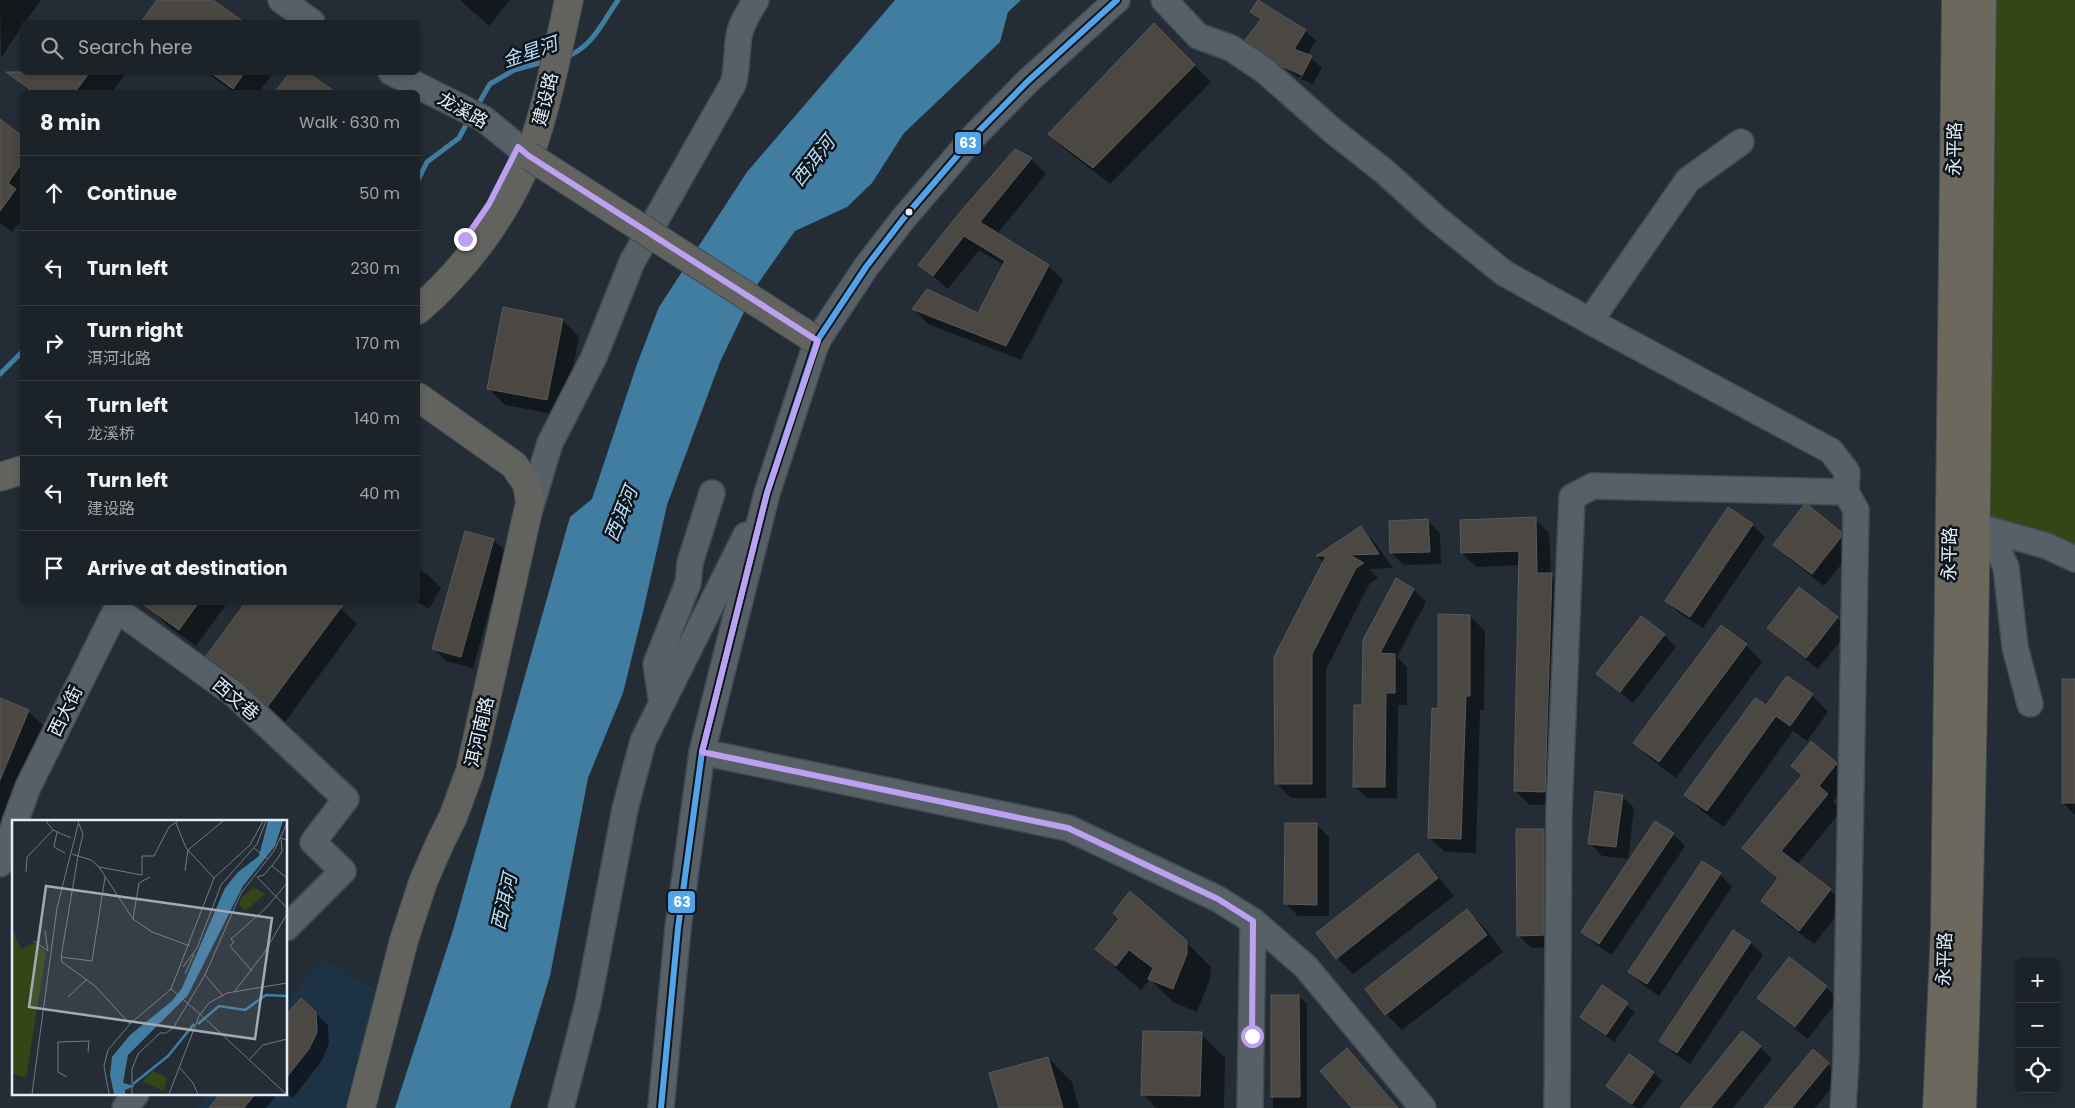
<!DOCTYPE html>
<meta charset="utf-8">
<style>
body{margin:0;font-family:Poppins,"Noto Sans SC",sans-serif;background:#242a30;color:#f1f3f6}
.controls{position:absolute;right:15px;bottom:15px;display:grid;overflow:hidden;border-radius:8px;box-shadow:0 2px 8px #0003}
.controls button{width:45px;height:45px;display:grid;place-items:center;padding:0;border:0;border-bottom:1px solid #393f45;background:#1b2228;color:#f1f3f6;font:25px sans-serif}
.stop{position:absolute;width:15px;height:15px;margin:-11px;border:4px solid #bca0f2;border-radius:50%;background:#fff}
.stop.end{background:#bca0f2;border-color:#fff;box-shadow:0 1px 5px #0008}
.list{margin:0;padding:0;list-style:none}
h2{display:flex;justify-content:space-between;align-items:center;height:65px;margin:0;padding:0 20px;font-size:21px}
h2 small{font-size:16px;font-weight:400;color:#a0a4a8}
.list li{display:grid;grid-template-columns:32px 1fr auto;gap:15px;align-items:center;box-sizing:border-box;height:75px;padding:0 20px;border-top:1px solid #393f45}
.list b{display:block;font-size:19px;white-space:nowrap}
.list p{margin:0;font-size:16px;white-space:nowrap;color:#a0a4a8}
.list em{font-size:16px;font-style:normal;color:#a0a4a8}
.icon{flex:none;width:28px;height:28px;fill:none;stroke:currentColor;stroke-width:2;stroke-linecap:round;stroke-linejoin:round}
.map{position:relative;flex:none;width:2075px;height:1108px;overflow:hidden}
.search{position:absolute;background:#1b2228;box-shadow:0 2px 8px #0003;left:20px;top:20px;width:400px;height:55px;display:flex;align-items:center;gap:12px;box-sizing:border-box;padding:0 18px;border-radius:8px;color:#a0a4a8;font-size:19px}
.panel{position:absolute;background:#1b2228;box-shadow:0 2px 8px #0003;left:20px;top:90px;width:400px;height:515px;border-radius:8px}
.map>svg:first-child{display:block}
</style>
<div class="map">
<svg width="2075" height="1108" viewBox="0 0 2075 1108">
<rect width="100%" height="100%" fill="#242d36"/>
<!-- built -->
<path fill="#1e3246" d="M322 960 379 991 349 1108H196L208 1094H286V1003Z"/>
<!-- green -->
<path fill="#344616" d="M1995 0H2075V558L1991 518V183Z"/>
<!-- water -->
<path fill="#417ca1" d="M895 0H1021L1008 12 1000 42 904 133 872 183 847 207 795 231 757 285 720 362 667 505 643 612 623 693 588 778 550 976 510 1108H395L453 930 570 517 592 499 637 364 659 307 747 172Z"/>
<!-- shadow -->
<g fill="#0007">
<path d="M0 0H41L25 22H22V26L1 58Z"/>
<path d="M159 0H211L242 22H142Z"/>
<path d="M460 0H510L489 26Z"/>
<path d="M1252 12 1305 31 1316 41 1307 55 1322 68 1313 84 1301 79 1311 60H1308L1299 78 1257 50 1246 40 1261 21Z"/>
<path d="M1154 25 1211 82 1110 184 1066 150 1049 134Z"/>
<path d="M22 71V72H127L112 92 105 90 103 92H30L16 79Z"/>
<path d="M206 72H274L259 92H233Z"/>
<path d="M291 72H305L333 92H277Z"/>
<path d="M0 121 21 136 22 135V219L12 232 0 223Z"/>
<path d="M1016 150 1031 159 1046 174 997 234 1048 266 1063 280 1021 360 928 324 914 309 979 315 1004 265 979 250 948 289 920 265Z"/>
<path d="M563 320 579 337 564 416 505 405 488 388Z"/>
<path d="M1729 509 1752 525 1765 537 1703 628 1679 613 1667 600Z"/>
<path d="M1535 519 1549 533 1551 574 1565 588 1559 805H1530L1515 791 1520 565 1476 567 1462 553Z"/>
<path d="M1428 521 1440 533 1441 564 1404 565 1391 553Z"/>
<path d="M1361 528 1375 543 1393 568 1369 569 1378 578 1370 583 1326 669V798H1291L1276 783 1324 563 1318 557Z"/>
<path d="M466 533 494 540 506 552 473 668 446 661 433 648Z"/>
<path d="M1840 533 1853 545V549L1824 586 1787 557 1775 545Z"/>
<path d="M418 569 429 576 441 588 429 609 417 602Z"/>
<path d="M1397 580 1414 590 1426 602 1397 657 1407 667V705H1398L1397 798H1367L1354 786 1364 707Z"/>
<path d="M157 602H228L196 646 168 626 152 610Z"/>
<path d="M334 602 357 624 285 722 261 699 224 673 208 656Z"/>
<path d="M1470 616 1485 631 1484 710H1480L1476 853 1445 852 1430 838 1439 710Z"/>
<path d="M1837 618 1849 630 1818 669 1781 640 1769 628Z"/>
<path d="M1664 635 1676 647 1633 703 1598 674Z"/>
<path d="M1746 645 1762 662 1676 778 1651 759 1635 743Z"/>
<path d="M2075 680V815L2063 803Z"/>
<path d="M1812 695 1828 712 1807 741 1793 731 1724 827 1702 811 1686 795 1766 707Z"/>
<path d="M0 701 28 711 45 727 0 835Z"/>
<path d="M1811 743 1851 779 1833 801 1842 810 1797 865 1830 890 1845 905 1814 944 1777 916 1762 901 1779 880 1743 848 1802 776 1792 766Z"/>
<path d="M1622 796 1634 808 1628 859 1602 856 1590 843Z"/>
<path d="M1317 825 1329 837V916H1298L1286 904Z"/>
<path d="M1544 830 1556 842V947L1531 948 1518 935Z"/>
<path d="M1673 834 1685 846 1612 955 1595 944 1583 932Z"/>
<path d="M1418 855 1434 871 1454 896 1353 974 1337 958Z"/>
<path d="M1720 874 1732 887 1659 996 1642 984 1630 972Z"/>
<path d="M1467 911 1484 927 1503 952 1402 1030 1386 1014Z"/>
<path d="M1186 942 1211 967 1210 979 1197 1012 1173 1002 1150 979 1141 990 1121 973 1096 948Z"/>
<path d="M1751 943 1763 955 1690 1064 1673 1053 1661 1040Z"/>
<path d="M1789 958 1826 987 1838 1000 1808 1039 1771 1010 1758 998Z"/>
<path d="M1602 987 1635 1012 1614 1042 1581 1017Z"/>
<path d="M1272 996H1298L1307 1004V1108H1273Z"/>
<path d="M315 1013 328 1025 329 1044 321 1062 293 1098 286 1092V1017Z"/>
<path d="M1201 1034 1225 1058 1224 1108H1156L1143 1094Z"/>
<path d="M1760 1047 1772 1059 1733 1108H1681Z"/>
<path d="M1813 1051 1841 1076 1815 1108H1766Z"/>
<path d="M1629 1056 1654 1073 1662 1081 1642 1108H1637L1608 1085Z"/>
<path d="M1048 1058 1072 1082 1079 1108H1001Z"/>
<path d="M222 1094H277L266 1108H210Z"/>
</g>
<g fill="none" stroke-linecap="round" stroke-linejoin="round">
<!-- stream -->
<g stroke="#417ca1" stroke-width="5">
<path d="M567 56C591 49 604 20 618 0"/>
<path d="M476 108 490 84 514 70 547 61"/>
<path d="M418 180 427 162 459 138 469 119"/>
<path d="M0 374 22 352"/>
</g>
</g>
<!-- building -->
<g fill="#4b4743" stroke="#5a5a5b">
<path d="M157 0H213L244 22H141Z"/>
<path d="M1258 0 1306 30 1294 49 1312 56 1302 75 1281 66 1245 40 1261 19 1250 12Z"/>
<path d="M1154 23 1195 65 1093 168 1048 134Z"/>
<path d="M6 72H90L75 92H33Z"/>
<path d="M210 72H245L233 89Z"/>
<path d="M290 72H307L335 92H275Z"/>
<path d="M0 119 22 136V163L8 183 16 189 0 211Z"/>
<path d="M1015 149 1032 158 980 222 1049 265 1006 346 912 309 927 289 978 313 1005 261 964 236 933 276 918 265 961 211Z"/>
<path d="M503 307 563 319 547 400 487 389Z"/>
<path d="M1804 505H1808L1841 532V537L1812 574 1773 545Z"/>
<path d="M1728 507 1753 524 1690 617 1665 601Z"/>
<path d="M1536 517 1537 573H1552L1545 792 1514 791 1519 551 1461 553 1460 520Z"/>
<path d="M1428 519 1430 552 1390 553 1389 521Z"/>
<path d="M1361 526 1379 554 1350 555 1364 563 1356 568 1312 654V784H1275L1274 657 1326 556H1316Z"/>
<path d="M465 531 494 539 461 657 432 649Z"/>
<path d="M1396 578 1414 589 1380 653 1395 654V693H1386L1385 787H1353L1354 705H1362L1363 640Z"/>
<path d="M1799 587 1838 617 1806 658 1767 628Z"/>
<path d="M140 602H199L179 630Z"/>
<path d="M246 602H345L268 706 242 682 206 656Z"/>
<path d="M1438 614 1470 615V696H1466L1461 839 1428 838 1432 708 1438 709Z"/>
<path d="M1641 616 1665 634 1620 692 1596 674Z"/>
<path d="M1721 625 1747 644 1659 762 1633 743Z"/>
<path d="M1787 676 1813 694 1790 726 1776 716 1707 811 1684 795 1755 698 1766 705Z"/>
<rect x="2062" y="679" width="13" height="124"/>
<path d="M0 698 29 710 0 780Z"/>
<path d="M1811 741 1837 763 1819 786 1828 794 1781 851 1831 889 1799 931 1761 901 1778 878 1742 848 1802 775 1791 766Z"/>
<path d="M1595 791 1623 795 1616 847 1588 844Z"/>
<path d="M1655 821 1674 833 1599 944 1581 932Z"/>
<path d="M1285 823H1317V905L1284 904Z"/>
<path d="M1516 829H1544V935L1517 936Z"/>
<path d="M1418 853 1438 878 1336 959 1316 933Z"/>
<path d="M1702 861 1721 873 1647 984 1628 972Z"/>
<path d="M1130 891 1187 941V954L1173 989 1148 979 1153 968 1129 950 1116 966 1095 949 1119 919 1113 913Z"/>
<path d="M1467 909 1487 935 1385 1015 1365 989Z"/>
<path d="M1733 930 1751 942 1677 1053 1659 1041Z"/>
<path d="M1789 957 1827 986 1795 1027 1757 998Z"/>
<path d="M1602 985 1628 1003 1606 1035 1580 1017Z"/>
<path d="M1271 995H1299L1300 1097H1271Z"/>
<path d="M301 998 316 1012 317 1032 309 1049 286 1078V1015Z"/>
<path d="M1143 1031 1202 1032 1200 1096 1141 1095Z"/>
<path d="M1742 1031 1761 1046 1711 1108H1680Z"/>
<path d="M1347 1048 1398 1108H1352L1320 1071Z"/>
<path d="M1813 1049 1829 1063 1792 1108H1764Z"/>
<path d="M1629 1054 1654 1072 1632 1104 1606 1086Z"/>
<path d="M1048 1057 1063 1108H999L989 1073Z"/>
<path d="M220 1094H255L244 1108H209Z"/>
</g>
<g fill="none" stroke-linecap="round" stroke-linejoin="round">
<!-- minor casing -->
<g stroke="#414951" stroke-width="28">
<g id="minor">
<path d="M281 0 312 22"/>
<path d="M1164 0 1198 36 1231 48 1264 70 1333 131 1385 172 1437 219 1504 273 1597 325 1831 451 1847 472 1846 492"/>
<path d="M391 72 484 119 529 156"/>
<path d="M1590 321 1688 180 1741 142"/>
<path d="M530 509 550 443 594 357 632 262 733 84C738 68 736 53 739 36 741 23 749 12 756 0"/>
<path d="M1975 526 1998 550 2006 567 2015 647 2030 704"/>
<path d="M1976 526 2047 546 2075 559"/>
<path d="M116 609 234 694 346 799 313 842 343 871 286 928"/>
<path d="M662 703 656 664 688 583 690 563 712 493"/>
<path d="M702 752 1068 828 1218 899 1253 921 1306 967 1423 1108"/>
<path d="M15 822 28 787 120 602"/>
<path d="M0 864 14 826"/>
<path d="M125 1108 136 1094"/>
<path d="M561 1108 588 1003 625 809 643 741 746 535"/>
<path d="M661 1108 678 928 702 752 767 493 817 341 866 267 903 219 976 134 1028 81 1117 0"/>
<path d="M1250 1108 1253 921"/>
<path d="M1557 1108 1559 811 1572 497 1593 486 1846 492 1856 510 1846 1060 1843 1108"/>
</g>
</g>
<!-- major casing -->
<g stroke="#414951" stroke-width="30">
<g id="major">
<path d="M418 310C465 269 507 214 530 154 547 107 558 49 569 0"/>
<path d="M0 477 22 470"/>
<path d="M361 1108 404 940 423 882 440 843 453 817 470 771 530 502 527 484 514 465 418 397"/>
</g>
</g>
<!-- highway casing -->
<g stroke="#414951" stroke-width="30">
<g id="highway">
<path d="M1937 1108 1945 930 1956 0"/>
<path d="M1962 1108C1976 739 1977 369 1982 0"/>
</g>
</g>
<!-- minor -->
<use href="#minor" stroke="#586067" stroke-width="25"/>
<!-- major -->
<use href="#major" stroke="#62625e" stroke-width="28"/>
<!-- highway -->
<use href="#highway" stroke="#6d685e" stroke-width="28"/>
<!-- major-bridge casing -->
<g stroke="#414951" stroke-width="30" stroke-linecap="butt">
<path id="major-bridge" d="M529 156 817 341"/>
</g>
<!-- major-bridge -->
<use href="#major-bridge" stroke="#62625e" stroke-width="28"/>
<!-- bus-1 casing -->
<g stroke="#0d151c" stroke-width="10">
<path id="bus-1" d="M661 1108 678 928 702 752 767 493 817 341 866 267 903 219 976 134 1028 81 1117 0"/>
</g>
<!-- bus-1 -->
<use href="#bus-1" stroke="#53a3e8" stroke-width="6"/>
</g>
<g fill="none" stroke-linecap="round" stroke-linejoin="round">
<!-- route -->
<path stroke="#bca0f2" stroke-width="6" d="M465 239 489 204 518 147 529 156 818 341 767 493 702 752 1068 828 1218 899 1253 921 1252 1036"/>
</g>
<!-- markers -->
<circle fill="#e4eef9" stroke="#0d151c" stroke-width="2" cx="909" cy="212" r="4.5"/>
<g text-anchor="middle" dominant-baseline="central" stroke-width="5" stroke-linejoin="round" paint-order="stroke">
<!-- street labels -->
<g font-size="18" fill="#e4eef9" stroke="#0d151c">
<text transform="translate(545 99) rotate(-76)">建设路</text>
<text transform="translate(463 110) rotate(29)">龙溪路</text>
<text transform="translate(1954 149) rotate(-89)">永平路</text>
<text transform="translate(1949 554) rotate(-89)">永平路</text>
<text transform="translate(236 699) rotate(40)">西文巷</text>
<text transform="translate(65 711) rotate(-64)">西大街</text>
<text transform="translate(479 732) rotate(-77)">洱河南路</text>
<text transform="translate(1944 959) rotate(-88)">永平路</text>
</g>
<!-- water labels -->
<g font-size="19" font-style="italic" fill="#bddff6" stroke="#0d151c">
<text transform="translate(530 52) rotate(-19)">金星河</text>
<text transform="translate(813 161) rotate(-52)">西洱河</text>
<text transform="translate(621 514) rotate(-68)">西洱河</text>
<text transform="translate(504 902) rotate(-77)">西洱河</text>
</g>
</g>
<!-- overview -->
<g transform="translate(12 820)">
<rect width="275" height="275" fill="#242d36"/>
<path d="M242 67 253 74 233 91 227 84 229 78ZM0 109 9 129 22 123 34 132 14 258 0 253ZM141 251 155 258 152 271 130 262Z" fill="#344616"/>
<path d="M256 1H271L263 26 231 66 176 175 116 235 111 263 123 266 113 270V274H102L98 255 100 237 118 215 160 181 170 168 213 68 226 52 247 36Z" fill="#417ca1"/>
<path fill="none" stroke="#417ca1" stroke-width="2.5" d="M186 204 207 186 233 190 254 175 275 176M121 264 156 236 182 204"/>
<path fill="none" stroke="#717a84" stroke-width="1" d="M34 1 41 10 59 18M164 3 174 28 202 58M67 4 71 14 66 36 79 40 87 47 121 99 140 112 178 126M45 12 42 27 53 33M242 28 256 39M60 34 66 36 49 137 80 141 93 57M260 46 275 58M87 47 130 55V36H142L157 7 166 1M173 51 176 30 211 1M14 52 15 37 41 10M245 57 252 55 266 38 270 31 269 18 275 20M245 57 275 88M121 99 127 63 138 57M33 111 36 131M22 121 36 131M49 137 50 142 83 166 118 204M171 147 185 128 209 65 245 24 254 1M240 151 218 126 222 122 219 119 254 88 275 63M173 154 182 134M159 169 188 194M223 171 252 133 275 94M211 176 193 155 229 73 262 31 275 3M56 177 75 159M188 194 274 274M238 239 251 225 275 219M167 247 181 263 186 274M55 257 46 252V222L77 221 76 232M20 274 45 88 67 1M97 274 92 246 96 230 118 204 159 169 202 58 238 25 251 1M120 274V249L126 234 148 213H154L161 208 193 155M157 274 187 196 197 183 215 173 275 163"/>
<path fill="#a1aab5" fill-opacity="0.15" stroke="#a1aab5" stroke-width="2.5" d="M34 66 260 98 243 219 17 187Z"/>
<rect width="275" height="275" fill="none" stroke="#e4eef9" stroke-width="2.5"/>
</g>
<g stroke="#0d151c" stroke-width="2">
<rect x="954" y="131" width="28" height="24" rx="5" fill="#53a3e8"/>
<rect x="667" y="890" width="29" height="24" rx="5" fill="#53a3e8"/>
</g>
<g font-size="14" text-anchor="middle" font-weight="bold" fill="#fff">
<text x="968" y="148">63</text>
<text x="682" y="907">63</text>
</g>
</svg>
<div class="controls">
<button>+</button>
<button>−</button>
<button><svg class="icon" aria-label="locate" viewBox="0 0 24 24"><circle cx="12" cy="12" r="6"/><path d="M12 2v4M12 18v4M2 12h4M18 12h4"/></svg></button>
</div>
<div class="stop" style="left:1252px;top:1036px"></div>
<div class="stop end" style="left:465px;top:239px"></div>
<div class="search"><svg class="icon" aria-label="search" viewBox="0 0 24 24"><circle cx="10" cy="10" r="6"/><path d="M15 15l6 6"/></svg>Search here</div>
<section class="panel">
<h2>8 min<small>Walk · 630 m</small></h2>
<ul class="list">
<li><svg class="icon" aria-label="ahead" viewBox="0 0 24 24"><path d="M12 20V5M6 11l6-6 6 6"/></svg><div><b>Continue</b></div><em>50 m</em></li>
<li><svg class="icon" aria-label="left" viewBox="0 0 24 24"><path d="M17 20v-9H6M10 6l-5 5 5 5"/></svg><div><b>Turn left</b></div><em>230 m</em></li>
<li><svg class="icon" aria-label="right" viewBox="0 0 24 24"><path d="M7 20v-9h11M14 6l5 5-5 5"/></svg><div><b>Turn right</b><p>洱河北路</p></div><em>170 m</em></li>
<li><svg class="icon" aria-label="left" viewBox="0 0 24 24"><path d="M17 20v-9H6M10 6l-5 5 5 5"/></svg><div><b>Turn left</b><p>龙溪桥</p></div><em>140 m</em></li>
<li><svg class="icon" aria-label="left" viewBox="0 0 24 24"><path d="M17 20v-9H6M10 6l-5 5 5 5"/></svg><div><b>Turn left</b><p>建设路</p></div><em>40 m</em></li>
<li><svg class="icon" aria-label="arrive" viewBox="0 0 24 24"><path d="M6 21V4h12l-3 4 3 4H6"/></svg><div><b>Arrive at destination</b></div></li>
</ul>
</section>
</div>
